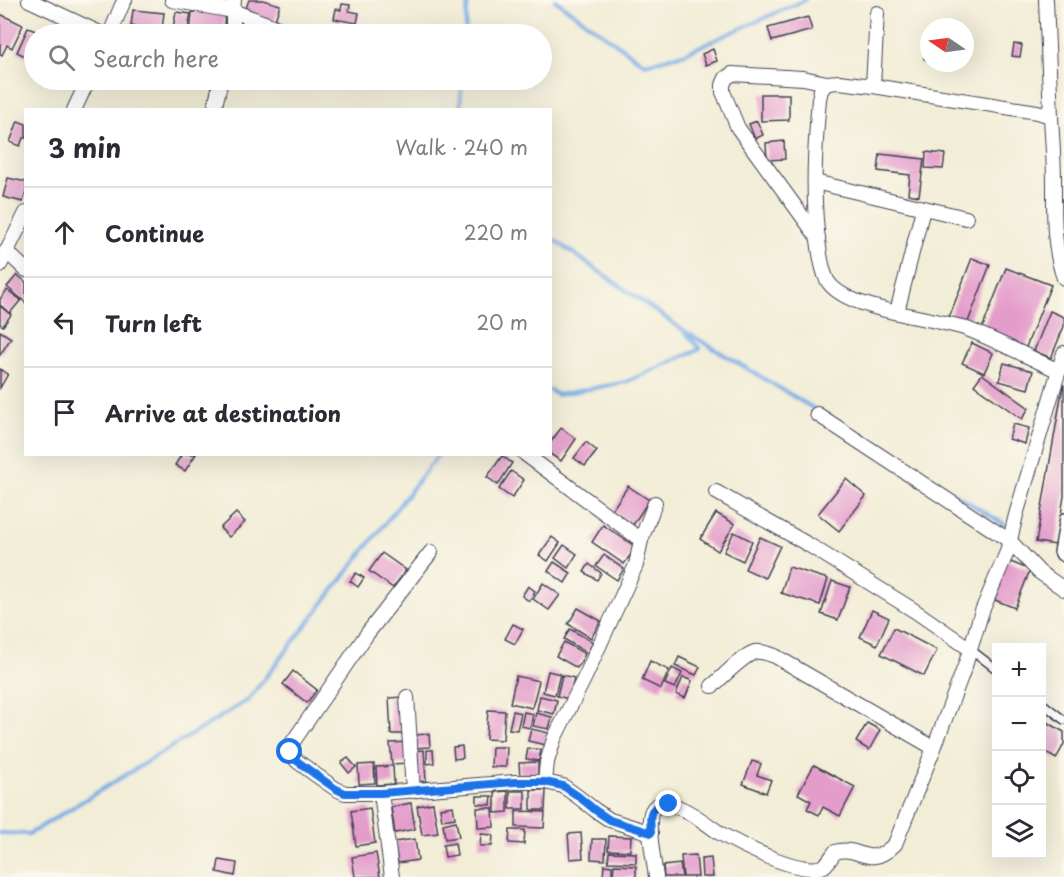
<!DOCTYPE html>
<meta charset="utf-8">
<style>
body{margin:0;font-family:"Playpen Sans",sans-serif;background:#f7f7f7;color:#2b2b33}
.controls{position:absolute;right:18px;bottom:18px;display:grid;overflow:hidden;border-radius:0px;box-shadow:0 6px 24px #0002}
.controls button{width:54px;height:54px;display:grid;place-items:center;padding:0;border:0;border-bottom:2px solid #e1e1e2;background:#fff;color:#2b2b33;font:30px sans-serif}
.compass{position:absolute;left:920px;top:18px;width:54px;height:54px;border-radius:50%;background:#fff;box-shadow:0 6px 24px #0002;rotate:283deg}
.stop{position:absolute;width:18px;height:18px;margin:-14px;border:4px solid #1a73e8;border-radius:50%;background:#fff}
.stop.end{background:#1a73e8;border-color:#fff;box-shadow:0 2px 6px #0008}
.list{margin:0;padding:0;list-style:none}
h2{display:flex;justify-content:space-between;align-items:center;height:78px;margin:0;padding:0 24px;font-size:26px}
h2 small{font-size:20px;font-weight:400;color:#7c7c81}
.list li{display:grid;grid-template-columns:39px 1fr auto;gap:18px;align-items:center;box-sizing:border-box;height:90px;padding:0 24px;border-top:2px solid #e1e1e2}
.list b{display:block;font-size:22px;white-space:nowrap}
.list em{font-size:20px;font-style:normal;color:#7c7c81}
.icon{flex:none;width:33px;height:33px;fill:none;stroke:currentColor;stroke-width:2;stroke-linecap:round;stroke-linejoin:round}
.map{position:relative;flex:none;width:1064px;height:877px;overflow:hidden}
.search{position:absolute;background:#fff;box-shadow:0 6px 24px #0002;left:24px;top:24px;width:528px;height:66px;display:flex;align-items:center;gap:15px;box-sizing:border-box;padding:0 21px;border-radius:33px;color:#7c7c81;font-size:22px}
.panel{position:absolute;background:#fff;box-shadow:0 6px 24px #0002;left:24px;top:108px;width:528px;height:348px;border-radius:0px}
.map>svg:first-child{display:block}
</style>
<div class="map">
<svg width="1064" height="877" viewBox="0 0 1064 877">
<rect width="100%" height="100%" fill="#fbf7ec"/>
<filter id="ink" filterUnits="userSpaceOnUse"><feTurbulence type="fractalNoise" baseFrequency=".0167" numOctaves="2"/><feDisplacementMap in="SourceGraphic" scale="12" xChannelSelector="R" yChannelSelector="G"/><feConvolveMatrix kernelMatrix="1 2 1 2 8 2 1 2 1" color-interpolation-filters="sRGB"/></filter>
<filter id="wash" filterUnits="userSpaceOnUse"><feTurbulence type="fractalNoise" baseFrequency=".008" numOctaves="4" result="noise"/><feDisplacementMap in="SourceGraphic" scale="24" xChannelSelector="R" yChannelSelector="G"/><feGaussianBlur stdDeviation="1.35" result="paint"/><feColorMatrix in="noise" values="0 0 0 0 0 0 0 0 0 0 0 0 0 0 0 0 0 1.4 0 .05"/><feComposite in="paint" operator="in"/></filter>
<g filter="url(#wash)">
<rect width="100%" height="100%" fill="#f2edd6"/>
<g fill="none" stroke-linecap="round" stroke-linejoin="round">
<!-- stream -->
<g stroke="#7aade6" stroke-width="4">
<path d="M555 0 645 64 683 54 805 0"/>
<path d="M465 34 468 0"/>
<path d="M460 110 462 80"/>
<path d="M550 237 683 330 700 349 626 382 557 395 550 390"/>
<path d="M683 330 816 410"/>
<path d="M910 467 1004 524"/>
<path d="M0 833 29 834 248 700 439 454"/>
</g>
</g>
<g id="blocks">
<!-- building -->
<g fill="#e49ccb">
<path d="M249 0H263L280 5 274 23 244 13Z"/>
<path d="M342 4 350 5 349 11 359 13 357 23 334 19 336 9 341 10Z"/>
<path d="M133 10 164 13 162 29 131 26Z"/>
<path d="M176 12 191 14 187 34 172 33Z"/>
<path d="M192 12 225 15 223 34H190Z"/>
<path d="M0 14 23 25 12 48 7 45 2 55 0 54Z"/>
<path d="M808 17 812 30 772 41 768 28Z"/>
<path d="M28 28 43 34H34V54L32 60 17 52Z"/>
<path d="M323 29 351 33V34H322Z"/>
<path d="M928 37H929V60L924 59Z"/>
<path d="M1014 44 1022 45 1020 57 1012 56Z"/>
<path d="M713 49 717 61 706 65 702 54Z"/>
<path d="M114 80H135V84L114 81Z"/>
<path d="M761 94H789V120L761 121Z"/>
<path d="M18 121 26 124V138H23L20 146 10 142Z"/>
<path d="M757 121 763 135 755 139 749 124Z"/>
<path d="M784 141 785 159 767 160 766 143Z"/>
<path d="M926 152 945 154 943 169 925 168Z"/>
<path d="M880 154 924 159 919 196 908 194 910 175 878 171Z"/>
<path d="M8 178 26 182V192L23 202 3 197Z"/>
<path d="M972 258 990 265 966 327 948 320Z"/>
<path d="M1006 268 1051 285 1024 352 980 334Z"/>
<path d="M17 275 26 282V303L7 287Z"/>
<path d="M7 290 21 300 10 313 0 305V299Z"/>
<path d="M0 306 11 315 3 326 0 324Z"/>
<path d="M1050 311 1064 317V326L1051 358 1034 351Z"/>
<path d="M0 331 11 338 0 355Z"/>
<path d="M972 343 993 353 984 373 962 363Z"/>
<path d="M1004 363 1033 371 1028 389 999 381Z"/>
<path d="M0 369 8 374 0 388Z"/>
<path d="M982 374 1029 408 1022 419 974 385Z"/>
<path d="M1063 385H1064V496L1056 545 1036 542Z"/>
<path d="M1013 424 1029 428 1025 444 1009 439Z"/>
<path d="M561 428 576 439 561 461 550 454V443Z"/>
<path d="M586 442 597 451 585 466 574 458Z"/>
<path d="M182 454H196L185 471 175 465Z"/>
<path d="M502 456 512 463 498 485 487 477Z"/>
<path d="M511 471 524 480 512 498 499 489Z"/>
<path d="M846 479 866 496 839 531 818 514Z"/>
<path d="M628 486 649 500 633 525 612 510Z"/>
<path d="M236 513 245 522 229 537 220 528Z"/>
<path d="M716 513 735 524 718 551 700 539Z"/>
<path d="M603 525 636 547 624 564 592 542Z"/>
<path d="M734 532 752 541 743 561 724 552Z"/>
<path d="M552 537 560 543 548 561 539 555Z"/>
<path d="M760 537 780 546 765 578 745 569Z"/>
<path d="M564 545 577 554 568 568 555 558Z"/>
<path d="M382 553 406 570 393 588 369 571Z"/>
<path d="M604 555 624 569 617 580 596 566Z"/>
<path d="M1006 560 1030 570 1015 608 990 598Z"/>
<path d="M554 562 571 573 565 583 548 571Z"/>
<path d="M589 564 601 573 597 580 584 572Z"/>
<path d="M789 567 828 579 820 605 781 593Z"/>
<path d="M356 573 364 578 358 587 350 581Z"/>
<path d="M832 581 850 587 838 620 821 614Z"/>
<path d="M543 583 560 595 549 610 533 599Z"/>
<path d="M528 586 535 591 529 601 522 596Z"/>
<path d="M578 608 601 621 591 638 568 624Z"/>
<path d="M872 610 889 618 877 645 860 637Z"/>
<path d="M513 624 523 629 515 644 505 639Z"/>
<path d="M894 628 937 650 924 676 881 654Z"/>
<path d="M570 629 593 642 587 653 564 639Z"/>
<path d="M564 642 585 654 577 668 556 656Z"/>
<path d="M679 657 700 667 696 675 675 666Z"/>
<path d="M650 661 669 670 661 689 642 680Z"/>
<path d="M672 668 682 673 675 688 665 684Z"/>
<path d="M293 671 317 690 307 703 283 684Z"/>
<path d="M548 671 560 674 555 695 543 692Z"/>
<path d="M562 675 574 678 569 699 557 696Z"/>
<path d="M516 676 539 681 532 708 510 703Z"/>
<path d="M683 677 692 681 685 698 676 694Z"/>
<path d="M540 696 557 700 554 714 537 710Z"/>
<path d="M403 697 406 734H391L389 698Z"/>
<path d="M488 710 505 711 503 740 486 739Z"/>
<path d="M513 711 521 713 517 730 509 729Z"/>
<path d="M524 712 533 714 530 728 521 726Z"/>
<path d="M536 713 552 717 549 729 533 726Z"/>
<path d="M1042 719 1064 732V744L1056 759 1042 750Z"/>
<path d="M867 723 880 730 869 750 856 742Z"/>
<path d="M531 729 549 733 546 745 528 741Z"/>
<path d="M429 734 430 747 414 748 413 735Z"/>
<path d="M407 742 408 763 392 764 390 743Z"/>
<path d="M462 746 463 758 454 759 453 747Z"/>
<path d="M492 747H507L506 767H491Z"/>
<path d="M528 748 541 750 539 761 526 759Z"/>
<path d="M424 750 426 781 415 782 413 751Z"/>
<path d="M427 750H433L434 763 427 764Z"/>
<path d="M348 758 356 767 349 773 341 763Z"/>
<path d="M752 761 761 764 757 775 771 780 766 793 743 784Z"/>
<path d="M538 762V776L520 778 519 763Z"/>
<path d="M374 764 375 783 359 784 358 765Z"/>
<path d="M814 765 855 787 840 816 823 807 819 815 807 809 811 801 798 794Z"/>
<path d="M393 766 394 784 377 785 376 767Z"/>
<path d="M531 790H546L545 810H531Z"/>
<path d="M508 791V812L495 813V792Z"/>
<rect x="510" y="791" width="15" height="18"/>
<path d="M477 796H492L491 805 477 804Z"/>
<path d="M411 803 415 829 395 833 391 807Z"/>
<path d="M433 803 438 833 422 835 417 806Z"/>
<path d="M453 806 455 818 442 820 440 808Z"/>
<path d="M370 808 375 843 356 846 351 811Z"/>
<path d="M477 808H493L494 827 478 828Z"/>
<path d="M516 811 545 812 544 828 516 827Z"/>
<path d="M456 821 459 837 445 839 443 824Z"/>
<path d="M510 830H525L524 844 509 843Z"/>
<path d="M581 833 583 858 570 859 568 834Z"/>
<path d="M481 834 493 835 492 846H480Z"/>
<path d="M609 836 631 837 630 851 608 850Z"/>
<path d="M415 839 418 860 398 863 394 842Z"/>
<path d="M592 839H606L605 860 591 859Z"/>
<path d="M455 843 457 855 445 857 443 845Z"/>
<path d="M609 852 636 853V863L608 862Z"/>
<path d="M376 853 380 877H355L352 857Z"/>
<path d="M696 855 698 877H683L681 856Z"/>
<path d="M711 858 713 877H702L701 859Z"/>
<path d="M219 860 237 863 235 876 217 872Z"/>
<path d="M680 864 682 877H664L663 866Z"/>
<path d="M604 865 612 866V877H603Z"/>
<path d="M614 865 636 866V877H613Z"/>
</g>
</g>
</g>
<g filter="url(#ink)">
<use href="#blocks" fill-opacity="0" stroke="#414052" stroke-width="1.5"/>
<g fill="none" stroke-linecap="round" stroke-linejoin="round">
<!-- lane casing -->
<g stroke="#414052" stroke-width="10">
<g id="lane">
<path d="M1064 517 1058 552 1060 556 1064 558"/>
<path d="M970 649 996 669"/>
<path d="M1042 703 1064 720"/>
</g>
</g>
<!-- street casing -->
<g stroke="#414052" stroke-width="16">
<g id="street">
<path d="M29 0 102 34"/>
<path d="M172 0 233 11 234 0"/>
<path d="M1046 0 1051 116"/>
<path d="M110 34 122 5 125 0"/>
<path d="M231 34 233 26V11L283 30 307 34"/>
<path d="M827 83 821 90 819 99C815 146 812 193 818 240 820 254 821 268 827 280 844 311 935 317 967 329 998 341 1028 357 1059 371"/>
<path d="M873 86 877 13"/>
<path d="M74 110 88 80"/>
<path d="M214 110 221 80"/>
<path d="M815 182 966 218"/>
<path d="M818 238 738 128 723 92V85L726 78 732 74 803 78 827 83 839 82 873 86 1037 112 1051 116C1052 138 1054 160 1054 182 1054 213 1053 248 1064 278"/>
<path d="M6 251 26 270"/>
<path d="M0 265 26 213"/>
<path d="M897 312 923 209"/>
<path d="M817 414 1010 541 1039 572 1064 589"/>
<path d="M525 454 641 540"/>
<path d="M716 492 809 545 915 611 970 649"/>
<path d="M431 552 367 634 290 746V752L297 761 316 775 336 789 345 793H381L515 782H545L563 786 577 796 595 810 610 820 651 833"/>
<path d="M712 686C723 677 742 656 755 652 762 651 769 654 775 656L934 748"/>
<path d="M407 697 413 791"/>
<path d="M545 782 547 762 554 739 585 677 636 565 641 540 655 503"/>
<path d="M381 793 392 877"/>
<path d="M656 877C654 862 647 826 651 813 660 787 707 824 718 832 738 844 803 877 824 866 828 863 832 856 835 852 860 844 868 871 895 844L934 748 965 666 982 611 1007 552 1016 515 1064 353"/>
</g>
</g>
<!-- lane -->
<use href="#lane" stroke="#fff" stroke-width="7"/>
<!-- street -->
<use href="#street" stroke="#fff" stroke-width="14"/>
</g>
</g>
<g fill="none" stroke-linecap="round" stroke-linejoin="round" filter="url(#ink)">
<!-- route -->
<path stroke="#1a73e8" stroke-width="8" d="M290 752 297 761 316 775 336 789 345 793H381L515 782H545L563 786 578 796 595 810 610 820 651 833C650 814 647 806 669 804"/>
</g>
</svg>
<div class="controls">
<button>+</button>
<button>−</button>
<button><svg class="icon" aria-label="locate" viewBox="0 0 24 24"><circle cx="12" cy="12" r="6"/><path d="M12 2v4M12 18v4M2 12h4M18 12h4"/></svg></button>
<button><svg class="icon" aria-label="layers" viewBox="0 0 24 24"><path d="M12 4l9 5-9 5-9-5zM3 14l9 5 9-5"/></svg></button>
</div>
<svg class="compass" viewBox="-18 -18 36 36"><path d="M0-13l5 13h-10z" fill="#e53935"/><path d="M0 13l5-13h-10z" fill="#7c7c81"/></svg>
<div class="stop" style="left:290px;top:752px"></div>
<div class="stop end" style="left:669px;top:804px"></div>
<div class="search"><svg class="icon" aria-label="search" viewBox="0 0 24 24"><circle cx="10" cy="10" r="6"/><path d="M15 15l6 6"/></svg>Search here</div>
<section class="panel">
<h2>3 min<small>Walk · 240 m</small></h2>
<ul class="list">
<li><svg class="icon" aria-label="ahead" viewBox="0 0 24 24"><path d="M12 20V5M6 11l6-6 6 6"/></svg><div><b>Continue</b></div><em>220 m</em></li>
<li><svg class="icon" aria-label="left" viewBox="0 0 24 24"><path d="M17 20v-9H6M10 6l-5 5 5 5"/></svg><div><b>Turn left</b></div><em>20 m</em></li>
<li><svg class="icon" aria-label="arrive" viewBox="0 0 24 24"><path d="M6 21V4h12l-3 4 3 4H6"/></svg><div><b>Arrive at destination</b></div></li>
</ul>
</section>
</div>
